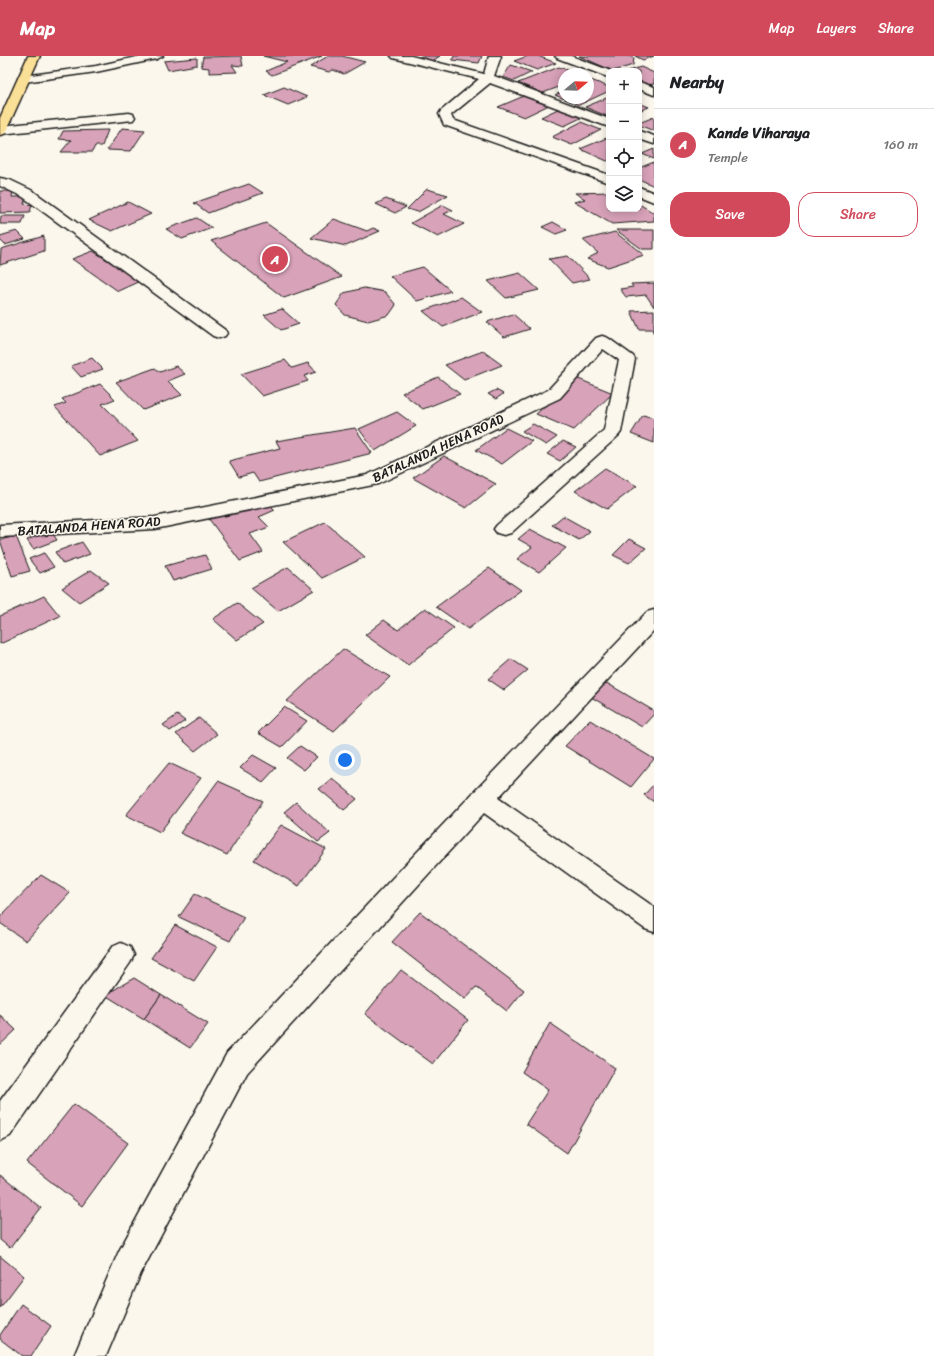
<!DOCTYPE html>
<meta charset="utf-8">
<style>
body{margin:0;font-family:Sriracha,sans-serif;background:#f6f6f6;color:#202124}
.controls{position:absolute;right:12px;top:12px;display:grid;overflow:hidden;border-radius:8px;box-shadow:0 2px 10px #0003}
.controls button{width:36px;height:36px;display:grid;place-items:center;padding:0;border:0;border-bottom:1px solid #e0e0e0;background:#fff;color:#202124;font:20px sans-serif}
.compass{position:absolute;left:558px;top:12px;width:36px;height:36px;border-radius:50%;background:#fff;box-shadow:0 2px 10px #0003;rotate:71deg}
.you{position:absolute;left:345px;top:704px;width:14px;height:14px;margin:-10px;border:3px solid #fff;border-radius:50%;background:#1a73e8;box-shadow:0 0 0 6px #1a73e833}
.badge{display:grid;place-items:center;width:26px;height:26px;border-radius:50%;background:#d1495b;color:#fff;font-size:13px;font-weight:700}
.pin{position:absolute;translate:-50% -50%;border:2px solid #fff;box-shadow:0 1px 4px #0006}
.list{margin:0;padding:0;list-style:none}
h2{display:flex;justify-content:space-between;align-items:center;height:52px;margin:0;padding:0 16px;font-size:17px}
h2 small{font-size:13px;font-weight:400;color:#757577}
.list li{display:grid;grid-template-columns:26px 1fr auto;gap:12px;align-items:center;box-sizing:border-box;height:72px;padding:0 16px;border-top:1px solid #e0e0e0}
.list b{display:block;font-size:15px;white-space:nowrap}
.list p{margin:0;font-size:13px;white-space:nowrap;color:#757577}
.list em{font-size:13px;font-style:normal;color:#757577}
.actions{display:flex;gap:8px;padding:12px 16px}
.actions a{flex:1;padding:9px 0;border:1px solid #d1495b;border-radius:16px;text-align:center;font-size:14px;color:#d1495b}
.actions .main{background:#d1495b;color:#fff}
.icon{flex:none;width:22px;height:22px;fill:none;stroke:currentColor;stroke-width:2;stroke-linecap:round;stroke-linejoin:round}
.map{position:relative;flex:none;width:654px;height:1300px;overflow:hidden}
header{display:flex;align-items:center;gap:24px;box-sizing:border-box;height:56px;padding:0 20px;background:#d1495b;color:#fff}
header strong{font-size:19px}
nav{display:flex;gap:22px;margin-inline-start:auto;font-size:14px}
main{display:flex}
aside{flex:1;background:#fff}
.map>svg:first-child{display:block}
</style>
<header>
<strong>Map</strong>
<nav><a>Map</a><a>Layers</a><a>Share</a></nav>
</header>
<main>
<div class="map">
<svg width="654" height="1300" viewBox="0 0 654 1300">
<rect width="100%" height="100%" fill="#fbf7ec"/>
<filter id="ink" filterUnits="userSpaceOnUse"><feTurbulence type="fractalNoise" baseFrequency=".025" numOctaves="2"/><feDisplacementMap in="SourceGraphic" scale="8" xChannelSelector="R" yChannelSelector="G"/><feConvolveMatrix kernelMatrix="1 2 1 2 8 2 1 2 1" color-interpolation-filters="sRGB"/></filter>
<g filter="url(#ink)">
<!-- building -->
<g fill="#d8a2b9" stroke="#1c1c1c">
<path d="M241 0 243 10 232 9 237 16 209 17V12L201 11 203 1Z"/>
<path d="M263 0H322L272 19 266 15 287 6Z"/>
<path d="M328 0H342L365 6 344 18 333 14 329 16 310 11Z"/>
<path d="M421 0H440L432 5 418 2Z"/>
<path d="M454 0H482L479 7 452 4Z"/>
<path d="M528 0H538L556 7 537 14 514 5Z"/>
<path d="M579 0H628L634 2 633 9 613 15Z"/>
<path d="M635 0H654L643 4Z"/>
<path d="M197 2V9L168 14 164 5Z"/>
<path d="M511 9 532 16 514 25 503 21Z"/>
<path d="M559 11 579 18H564V29L543 37 518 27Z"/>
<path d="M641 11 654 17V28L646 29 639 26V15H628Z"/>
<path d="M591 24 609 31V35L579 49 555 39 564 35V42H588V25Z"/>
<path d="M284 31 307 41 288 49 264 39Z"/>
<path d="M524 40 549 49 524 61 498 51Z"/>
<path d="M609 41V61L585 51Z"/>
<path d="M639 47 649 51 639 55Z"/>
<path d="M560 52 583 61 564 70 541 61Z"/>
<path d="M654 61V75L639 69V67Z"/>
<path d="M581 66 601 74 572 89 552 81Z"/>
<path d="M122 72 145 74 131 95 107 94Z"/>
<path d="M108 74 102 90H95L92 96H61L71 84 59 83 63 75Z"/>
<path d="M609 81V104L607 105 580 93Z"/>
<path d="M654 93V103L642 98Z"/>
<path d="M654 106V130L639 123V112Z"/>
<path d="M249 128 263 137 208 157 194 147Z"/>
<path d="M427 133 448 139 418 156 407 153Z"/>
<path d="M0 135H13L12 141H26L24 148 32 149 30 156 0 157Z"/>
<path d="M609 136V153H639V148L654 157V165L612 168 574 146 585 143 575 137Z"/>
<path d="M386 143 406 151 395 157 376 148Z"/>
<path d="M128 146 151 158 112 175 89 164Z"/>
<path d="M443 149 453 154 444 158 464 168 438 181 411 167Z"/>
<path d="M1 160H25L22 168H0Z"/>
<path d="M197 162 212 172 182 183 166 173Z"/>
<path d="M334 163 367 175 373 172 380 175 346 190 311 182Z"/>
<path d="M553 166 567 174 556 178 542 171Z"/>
<path d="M266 167 342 221 284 242 211 185Z"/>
<path d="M616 174H654V193H642Z"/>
<path d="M17 175 25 183 5 189 0 184V180Z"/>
<path d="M615 176 644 199 608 211 587 203 598 197 583 184Z"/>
<path d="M44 180V195L0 209 1 193Z"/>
<path d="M93 195 140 225 118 235 72 203Z"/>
<path d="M568 200 590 223 572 227 549 203Z"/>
<path d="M423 211 451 235 417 245 390 220Z"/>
<path d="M520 217 539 234 506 242 488 225Z"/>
<path d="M654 227V251L646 239 626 241 620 233 633 231 631 228Z"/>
<path d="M364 232 385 236 396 249 389 259 368 265 345 259 336 249 344 237Z"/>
<path d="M461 241 482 256 443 271 423 255Z"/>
<path d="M282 253 299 268 281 274 264 259Z"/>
<path d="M654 254V278L652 273H639L631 255Z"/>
<path d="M513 258 530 273 504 281 487 266Z"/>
<path d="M483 295 502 309 464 324 445 309Z"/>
<path d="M92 302 103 313 81 321 71 310Z"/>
<path d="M285 304 292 312 308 307 316 316 304 320 308 325 262 340 241 318Z"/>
<path d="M176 310 185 318 168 325 182 339 143 354 116 326 155 312 160 316Z"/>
<path d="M438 321 460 338 423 353 402 337Z"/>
<path d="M576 322 613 337 574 374 536 358Z"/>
<path d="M100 328 115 343 102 348 138 385 100 400 55 351 66 347 62 343Z"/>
<path d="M496 334 503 338 496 343 488 338Z"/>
<path d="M397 356 416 370 375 395 359 373Z"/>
<path d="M643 359 654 362V387L631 378Z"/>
<path d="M533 368 557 381 546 389 522 375Z"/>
<path d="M355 372 372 397 259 426 253 417 239 421 229 405 280 392 276 385Z"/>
<path d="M506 372 532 385 502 408 476 394Z"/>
<path d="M563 385 576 391 560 405 547 398Z"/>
<path d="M444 400 496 428 466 452 413 422Z"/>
<path d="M605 412 637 430 607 453 575 435Z"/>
<path d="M268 447 275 454 259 461 269 471 250 478 263 496 240 505 206 459Z"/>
<path d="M563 460 590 475 579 484 552 469Z"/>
<path d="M325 466 365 501 322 522 283 486Z"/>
<path d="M530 473 566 492 539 516 517 503 532 491 518 483Z"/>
<path d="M51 475 57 484 33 493 27 484Z"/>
<path d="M16 480 30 515 12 520 0 484Z"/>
<path d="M629 483 646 492 629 507 613 499Z"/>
<path d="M82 486 90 498 63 508 55 496Z"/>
<path d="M44 497 54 511 40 517 29 503Z"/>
<path d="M205 499 212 513 173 525 165 510Z"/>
<path d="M288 511 314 534 278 555 251 532Z"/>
<path d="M489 512 521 534 468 573 436 551Z"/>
<path d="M91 514 109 527 79 546 62 532Z"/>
<path d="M44 540 60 560 0 588V560Z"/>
<path d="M237 547 263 568 237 584 213 563Z"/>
<path d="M425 552 454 572 408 609 365 579 384 564 398 574Z"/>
<path d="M343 593 390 621 334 675 287 645Z"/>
<path d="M511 603 528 614 504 634 488 623Z"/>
<path d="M605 626 654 655V658L642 671 591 641Z"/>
<path d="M284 651 307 665 282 691 258 677Z"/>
<path d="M177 659 185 665 170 675 163 669Z"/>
<path d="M199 662 217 678 195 695 176 678Z"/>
<path d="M590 664 654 703 631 731 565 690Z"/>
<path d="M300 690 317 701 304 714 287 702Z"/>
<path d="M253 699 276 712 263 726 240 712Z"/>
<path d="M169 707 201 722 160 776 126 759Z"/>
<path d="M332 722 357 743 344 754 319 733Z"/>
<path d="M218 725 263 745 227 799 180 777Z"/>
<path d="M654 728V746L644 739Z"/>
<path d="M296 746 330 777 318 786 284 756Z"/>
<path d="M281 769 326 793 299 830 254 804Z"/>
<path d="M41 819 70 837 26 885 0 867V861Z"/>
<path d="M195 838 244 861 230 885 179 861Z"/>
<path d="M420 856 524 934 507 955 476 931 465 943 392 886Z"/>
<path d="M175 869 217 891 194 925 151 902Z"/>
<path d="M401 914 468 964 433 1008 365 958Z"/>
<path d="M134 922 161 939 144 963 105 939Z"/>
<path d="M161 939 208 968 190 992 144 963Z"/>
<path d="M0 959 16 974 0 989Z"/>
<path d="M550 967 615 1012 567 1097 526 1068 548 1034 522 1016Z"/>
<path d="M74 1048 128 1087 82 1150 27 1107Z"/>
<path d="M0 1119 41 1152 10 1192 0 1184Z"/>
<path d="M0 1200 24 1220 0 1252Z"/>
<path d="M21 1248 51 1270 31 1300H22L0 1283V1279Z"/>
</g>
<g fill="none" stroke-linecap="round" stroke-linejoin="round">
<!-- minor casing -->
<g stroke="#1c1c1c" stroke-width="3">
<g id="minor">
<path d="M141 0H163L157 3 96 16 24 26 20 25 18 23 20 21 24 20 96 10Z"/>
<path d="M391 0H411L484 18 489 0H501L494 20 609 63V71L490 27 451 59 453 64 609 119V127L444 69 439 58 441 55 479 23 393 2Z"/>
<path d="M555 0H571L611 15H609V21L605 20 557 2Z"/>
<path d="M639 26 654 31V39L639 33Z"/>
<path d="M129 57 133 58 135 61 133 64 0 78V70Z"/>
<path d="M639 75 654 80V88L639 83Z"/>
<path d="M0 122 10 124 33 135 225 274 227 277 225 280 219 282 213 280 23 141 0 130Z"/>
<path d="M639 131 654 137V146L639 140Z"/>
<path d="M602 280 608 282 633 300 635 303 621 376 618 380 511 477 504 479 497 477 494 473 497 469 604 374 619 304 603 293 560 342 378 428 155 473 0 481V469L155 461 367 419 548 334 596 282Z"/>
<path d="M654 554V574L498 742 654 851V876L645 873 484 757 247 1017 141 1217 106 1300H74L119 1195 227 997 474 736 647 556Z"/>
<path d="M121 887 130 891 134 899 130 907 10 1080 0 1085V1045L112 891Z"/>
</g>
</g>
<!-- primary casing -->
<g stroke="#1c1c1c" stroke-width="3">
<path id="primary" d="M28 0H40L6 75 4 78 0 79V62Z"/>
</g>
<!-- minor -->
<use href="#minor" fill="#fbf7ec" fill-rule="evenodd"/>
<!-- primary -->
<use href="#primary" fill="#fadf96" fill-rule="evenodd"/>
</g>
</g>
<g text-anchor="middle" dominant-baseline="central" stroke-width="3" stroke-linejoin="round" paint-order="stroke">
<!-- street labels -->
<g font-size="13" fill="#1c1c1c" stroke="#fbf7ec">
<text transform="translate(438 392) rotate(-25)">BATALANDA HENA ROAD</text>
<text transform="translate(89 470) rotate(-4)">BATALANDA HENA ROAD</text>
</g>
</g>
</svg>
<div class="controls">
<button>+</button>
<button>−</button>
<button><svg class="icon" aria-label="locate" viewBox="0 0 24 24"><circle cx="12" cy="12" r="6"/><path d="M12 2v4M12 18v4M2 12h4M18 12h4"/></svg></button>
<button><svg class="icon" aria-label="layers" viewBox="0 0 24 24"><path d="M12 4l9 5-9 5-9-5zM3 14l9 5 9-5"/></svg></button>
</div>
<svg class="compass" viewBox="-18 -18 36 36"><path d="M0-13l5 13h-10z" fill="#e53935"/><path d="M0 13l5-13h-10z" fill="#757577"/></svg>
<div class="you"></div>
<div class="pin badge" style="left:275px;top:203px">A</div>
</div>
<aside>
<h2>Nearby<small></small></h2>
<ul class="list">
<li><span class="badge">A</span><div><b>Kande Viharaya</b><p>Temple</p></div><em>160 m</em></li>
</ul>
<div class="actions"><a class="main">Save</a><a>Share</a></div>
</aside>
</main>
